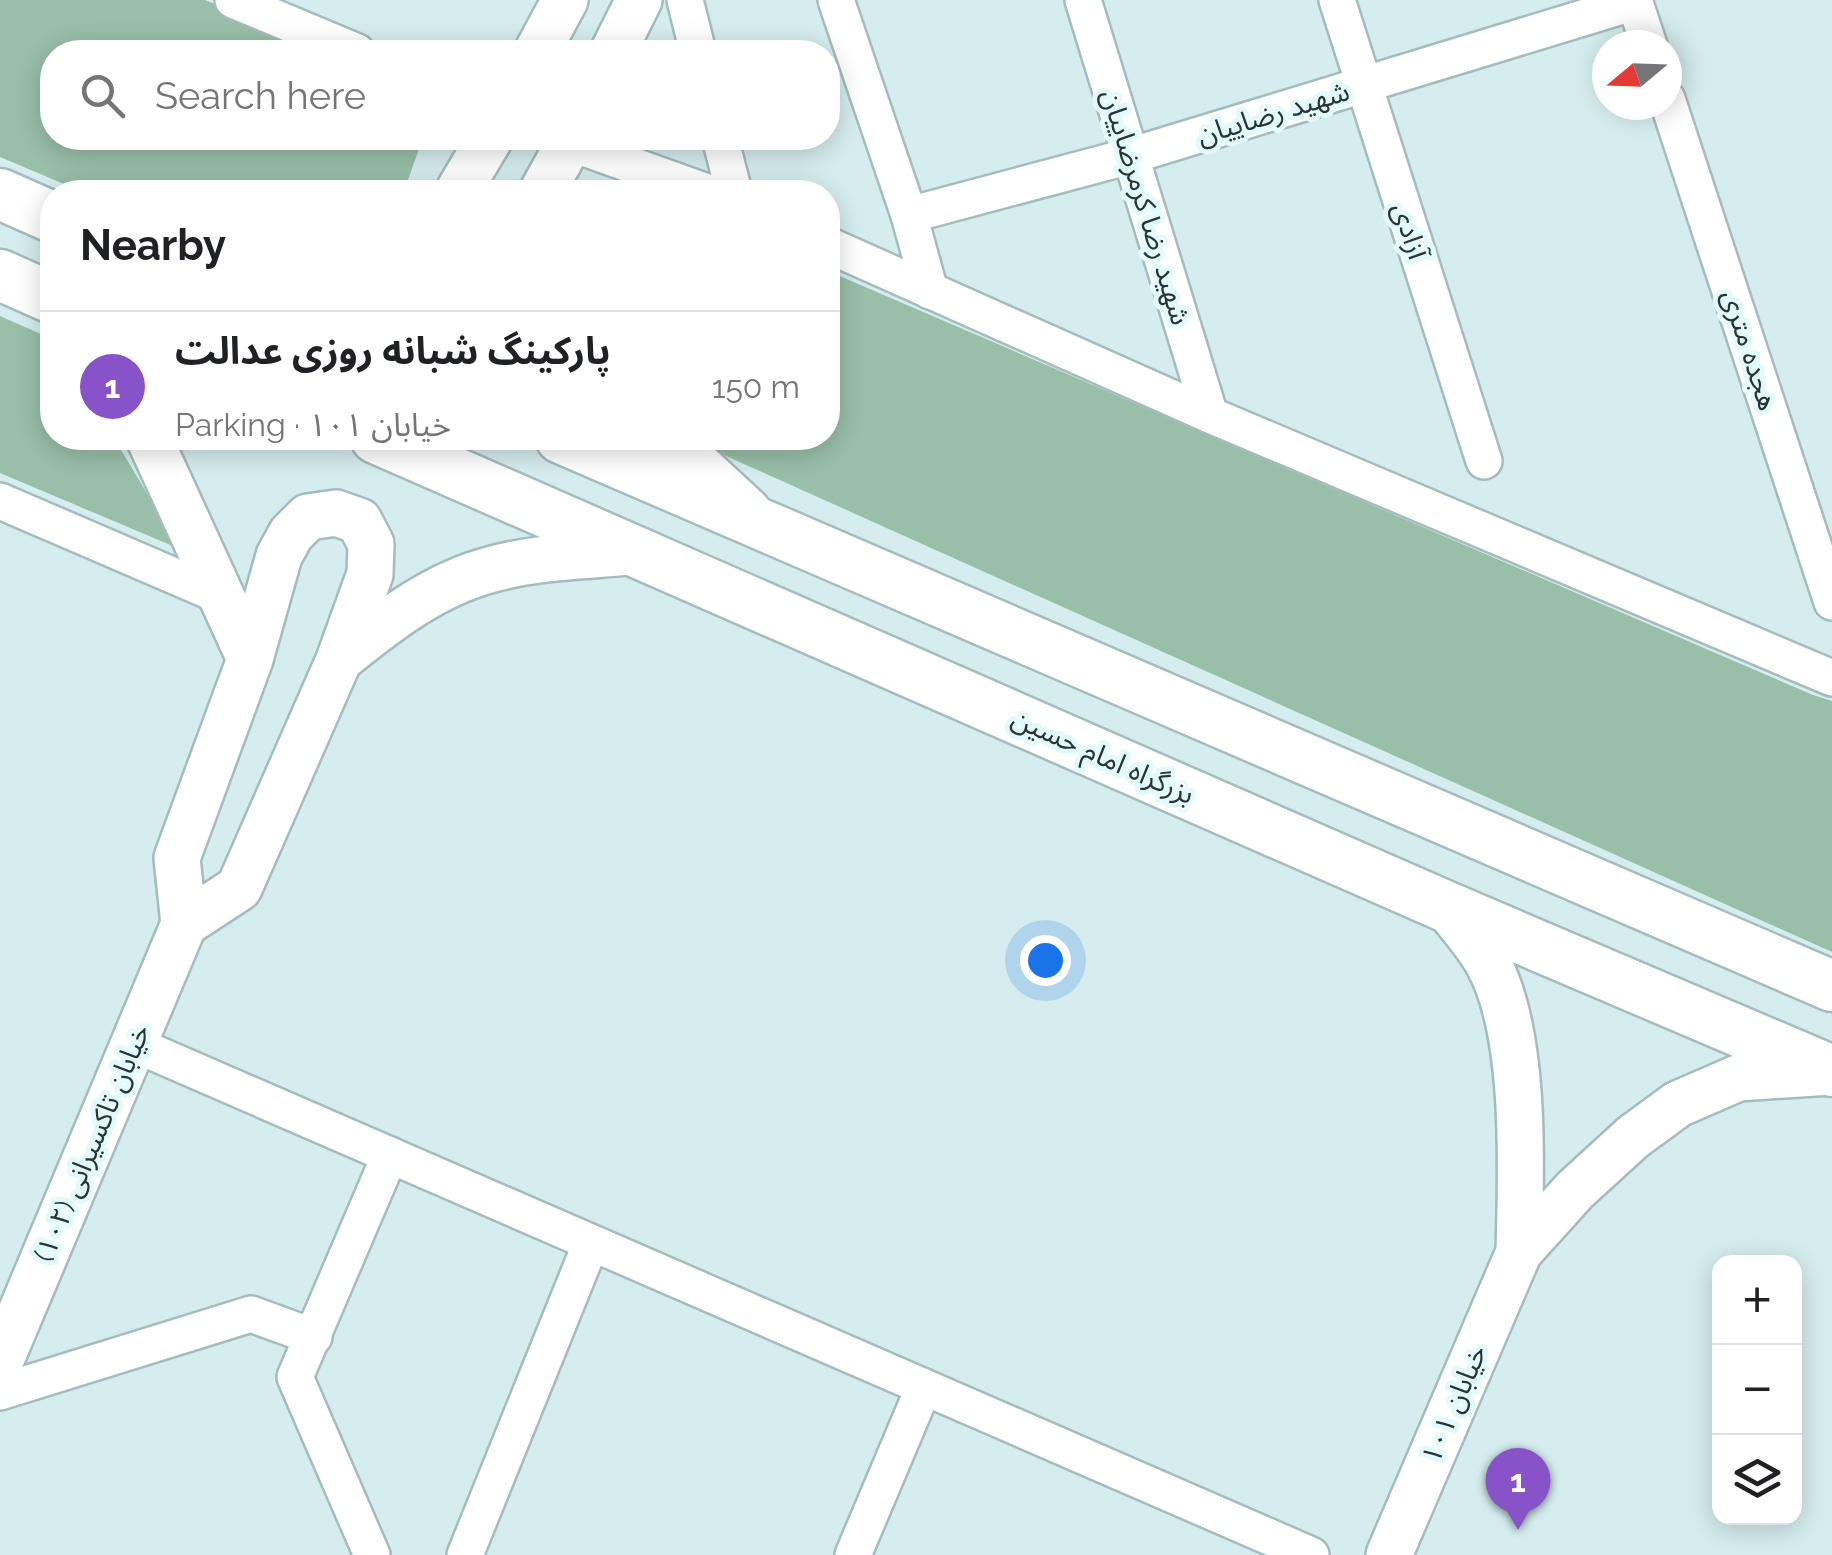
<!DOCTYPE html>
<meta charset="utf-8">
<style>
body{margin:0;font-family:Raleway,"Noto Sans Arabic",sans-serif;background:#f6f6f6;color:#202124}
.controls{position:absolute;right:30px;bottom:30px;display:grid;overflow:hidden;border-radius:20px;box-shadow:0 5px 25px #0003}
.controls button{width:90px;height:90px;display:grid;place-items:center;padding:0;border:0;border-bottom:2px solid #e0e0e0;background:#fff;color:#202124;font:50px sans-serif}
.compass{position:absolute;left:1592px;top:30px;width:90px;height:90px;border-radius:50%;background:#fff;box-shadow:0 5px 25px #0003;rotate:251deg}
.you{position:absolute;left:1045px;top:960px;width:35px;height:35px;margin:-25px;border:8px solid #fff;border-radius:50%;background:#1a73e8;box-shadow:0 0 0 15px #1a73e833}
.badge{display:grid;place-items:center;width:65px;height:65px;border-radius:50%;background:#8852c9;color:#fff;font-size:32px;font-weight:700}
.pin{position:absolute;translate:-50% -82px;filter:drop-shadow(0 2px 5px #0008)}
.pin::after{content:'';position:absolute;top:52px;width:35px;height:30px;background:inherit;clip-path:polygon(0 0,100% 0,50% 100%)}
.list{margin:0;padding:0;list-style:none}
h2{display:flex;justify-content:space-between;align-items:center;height:130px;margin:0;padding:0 40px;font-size:42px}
h2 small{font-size:32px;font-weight:400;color:#757577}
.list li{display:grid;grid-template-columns:65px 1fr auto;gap:30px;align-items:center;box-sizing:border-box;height:140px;padding:0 40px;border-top:2px solid #e0e0e0}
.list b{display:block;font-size:38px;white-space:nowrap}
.list p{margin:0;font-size:32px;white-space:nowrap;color:#757577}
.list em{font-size:32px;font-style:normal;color:#757577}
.icon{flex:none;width:55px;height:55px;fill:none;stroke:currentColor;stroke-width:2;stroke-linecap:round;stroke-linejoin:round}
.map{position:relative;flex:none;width:1832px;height:1555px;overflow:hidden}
.search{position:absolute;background:#fff;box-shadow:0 5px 25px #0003;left:40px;top:40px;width:800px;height:110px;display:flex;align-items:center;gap:25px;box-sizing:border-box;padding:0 35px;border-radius:40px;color:#757577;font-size:38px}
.panel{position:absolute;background:#fff;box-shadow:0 5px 25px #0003;left:40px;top:180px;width:800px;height:270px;border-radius:40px}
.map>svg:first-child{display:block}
</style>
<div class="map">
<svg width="1832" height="1555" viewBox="0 0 1832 1555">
<rect width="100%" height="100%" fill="#d5edee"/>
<!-- green -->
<g fill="#99bfa8">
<path d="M0 0H205L331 52H52V138H423L404 191 83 192 0 157Z"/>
<path d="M828 271 1813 695 1832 701V952L686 438H828Z"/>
<path d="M0 316 52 339V438H114L180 549 0 473Z"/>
</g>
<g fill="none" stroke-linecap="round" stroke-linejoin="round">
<!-- minor casing -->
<g stroke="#a5bcbd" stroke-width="40">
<g id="minor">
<path d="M233 0 357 52"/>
<path d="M685 0 698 52"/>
<path d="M836 0 909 215 930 291"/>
<path d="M1083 0 1210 415"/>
<path d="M1337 0 1484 461"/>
<path d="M1634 0 1649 45"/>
<path d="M1667 99 1832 602"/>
<path d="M720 138 734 192"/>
<path d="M570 143 707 192"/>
<path d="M909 215 1130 156 1635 2"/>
<path d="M828 245 1210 415 1832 678"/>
<path d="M0 501 223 597"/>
<path d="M134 1044 1311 1555"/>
<path d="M0 1392 251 1314 314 1337"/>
<path d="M372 1555 295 1377 390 1155"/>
<path d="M465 1555 591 1243"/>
<path d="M853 1555 924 1387"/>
</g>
</g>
<!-- major casing -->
<g stroke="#a5bcbd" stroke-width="50">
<g id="major">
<path d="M537 52 565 0"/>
<path d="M613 52 639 0"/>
<path d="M458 192 490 138"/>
<path d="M542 192 572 138"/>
<path d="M149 438 250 659"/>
<path d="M669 438 748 511"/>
<path d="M340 659C387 621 434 584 493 569 540 556 592 556 640 551"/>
<path d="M1447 907C1460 925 1477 943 1488 963 1527 1034 1521 1172 1519 1252"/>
<path d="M0 1362 184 924 177 858 250 659 279 556 291 534 308 517 336 513 359 521 371 544 370 574 339 660 239 888 184 924"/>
<path d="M1389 1555 1519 1252 1575 1190 1633 1137 1678 1104 1738 1078 1832 1072"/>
</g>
</g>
<!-- highway casing -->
<g stroke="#a5bcbd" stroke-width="55">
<g id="highway">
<path d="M0 194 52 217"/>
<path d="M0 275 52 298"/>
<path d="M376 438 1447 907 1832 1071"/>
<path d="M561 438 1832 986"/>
</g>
</g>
<!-- minor -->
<use href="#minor" stroke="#fff" stroke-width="35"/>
<!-- major -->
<use href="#major" stroke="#fff" stroke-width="45"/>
<!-- highway -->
<use href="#highway" stroke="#fff" stroke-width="50"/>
</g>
<g text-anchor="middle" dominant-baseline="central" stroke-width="10" stroke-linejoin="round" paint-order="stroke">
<!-- street labels -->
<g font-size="28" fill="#2a3434" stroke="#e2fafb">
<text transform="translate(1273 113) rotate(-17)">شهید رضاییان</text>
<text transform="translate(1146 207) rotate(73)">شهید رضا کرمرضاییان</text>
<text transform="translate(1410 231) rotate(72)">آزادی</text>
<text transform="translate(1750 350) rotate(72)">هجده متری</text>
<text transform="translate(1103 756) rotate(24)">بزرگراه امام حسین</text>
<text transform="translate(92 1143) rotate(-67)">خیابان تاکسیرانی (۱۰۲)</text>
<text transform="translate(1454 1404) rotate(-67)">خیابان ۱۰۱</text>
</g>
</g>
</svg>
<div class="controls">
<button>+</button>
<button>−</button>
<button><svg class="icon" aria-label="layers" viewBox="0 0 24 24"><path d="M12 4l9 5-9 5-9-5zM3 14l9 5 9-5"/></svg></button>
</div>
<svg class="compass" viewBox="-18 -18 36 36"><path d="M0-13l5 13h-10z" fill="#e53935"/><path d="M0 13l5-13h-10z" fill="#757577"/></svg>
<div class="you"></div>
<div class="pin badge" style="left:1518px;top:1530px">1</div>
<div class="search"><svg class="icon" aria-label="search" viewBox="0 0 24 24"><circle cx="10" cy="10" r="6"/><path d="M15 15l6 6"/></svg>Search here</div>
<section class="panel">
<h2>Nearby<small></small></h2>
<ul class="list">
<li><span class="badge">1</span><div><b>پارکینگ شبانه روزی عدالت</b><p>Parking · خیابان ۱۰۱</p></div><em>150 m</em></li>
</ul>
</section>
</div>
